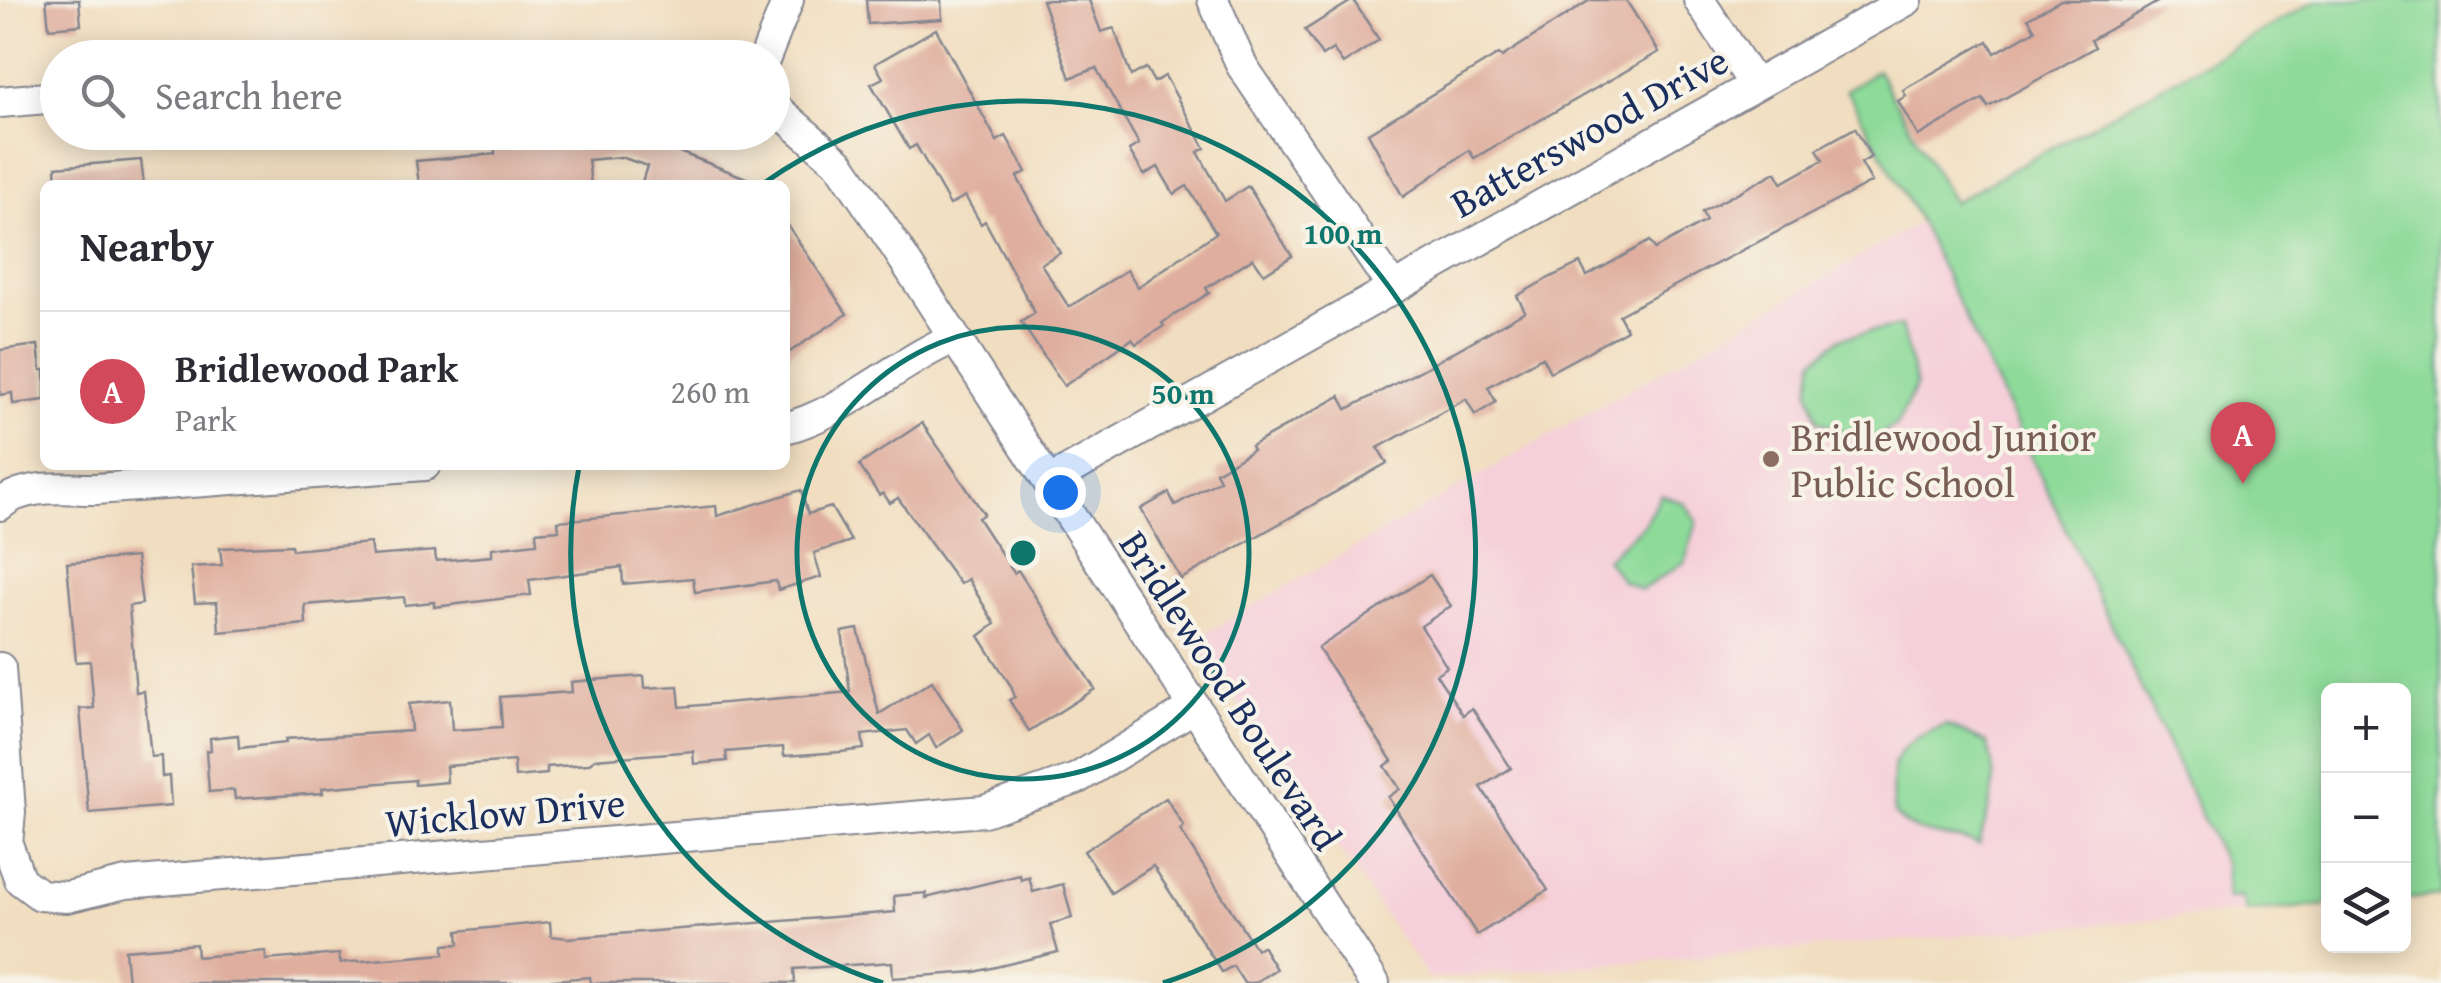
<!DOCTYPE html>
<meta charset="utf-8">
<style>
body{margin:0;font-family:"Gentium Book Plus",serif;background:#f7f7f7;color:#2b2b33}
.controls{position:absolute;right:30px;bottom:30px;display:grid;overflow:hidden;border-radius:15px;box-shadow:0 5px 25px #0003}
.controls button{width:90px;height:90px;display:grid;place-items:center;padding:0;border:0;border-bottom:2px solid #e1e1e2;background:#fff;color:#2b2b33;font:50px sans-serif}
.you{position:absolute;left:1060px;top:492px;width:35px;height:35px;margin:-25px;border:8px solid #fff;border-radius:50%;background:#1a73e8;box-shadow:0 0 0 15px #1a73e833}
.badge{display:grid;place-items:center;width:65px;height:65px;border-radius:50%;background:#d1495b;color:#fff;font-size:32px;font-weight:700}
.pin{position:absolute;translate:-50% -82px;filter:drop-shadow(0 2px 5px #0008)}
.pin::after{content:'';position:absolute;top:52px;width:35px;height:30px;background:inherit;clip-path:polygon(0 0,100% 0,50% 100%)}
.list{margin:0;padding:0;list-style:none}
h2{display:flex;justify-content:space-between;align-items:center;height:130px;margin:0;padding:0 40px;font-size:42px}
h2 small{font-size:32px;font-weight:400;color:#7c7c81}
.list li{display:grid;grid-template-columns:65px 1fr auto;gap:30px;align-items:center;box-sizing:border-box;height:160px;padding:0 40px;border-top:2px solid #e1e1e2}
.list b{display:block;font-size:38px;white-space:nowrap}
.list p{margin:0;font-size:32px;white-space:nowrap;color:#7c7c81}
.list em{font-size:32px;font-style:normal;color:#7c7c81}
.icon{flex:none;width:55px;height:55px;fill:none;stroke:currentColor;stroke-width:2;stroke-linecap:round;stroke-linejoin:round}
.map{position:relative;flex:none;width:2441px;height:983px;overflow:hidden}
.search{position:absolute;background:#fff;box-shadow:0 5px 25px #0003;left:40px;top:40px;width:750px;height:110px;display:flex;align-items:center;gap:25px;box-sizing:border-box;padding:0 35px;border-radius:55px;color:#7c7c81;font-size:38px}
.panel{position:absolute;background:#fff;box-shadow:0 5px 25px #0003;left:40px;top:180px;width:750px;height:290px;border-radius:15px}
.map>svg:first-child{display:block}
</style>
<div class="map">
<svg width="2441" height="983" viewBox="0 0 2441 983">
<rect width="100%" height="100%" fill="#f7f3e8"/>
<filter id="ink" filterUnits="userSpaceOnUse"><feTurbulence type="fractalNoise" baseFrequency=".01" numOctaves="2"/><feDisplacementMap in="SourceGraphic" scale="20" xChannelSelector="R" yChannelSelector="G"/><feConvolveMatrix kernelMatrix="1 2 1 2 8 2 1 2 1" color-interpolation-filters="sRGB"/></filter>
<filter id="wash" filterUnits="userSpaceOnUse"><feTurbulence type="fractalNoise" baseFrequency=".0048" numOctaves="4" result="noise"/><feDisplacementMap in="SourceGraphic" scale="40" xChannelSelector="R" yChannelSelector="G"/><feGaussianBlur stdDeviation="2.25" result="paint"/><feColorMatrix in="noise" values="0 0 0 0 0 0 0 0 0 0 0 0 0 0 0 0 0 1.4 0 .05"/><feComposite in="paint" operator="in"/></filter>
<g filter="url(#wash)">
<rect width="100%" height="100%" fill="#f1dec0"/>
<!-- built -->
<path fill="#f5cfd9" d="M1920 222 2247 912 1429 979 1194 640Z"/>
<!-- green -->
<g fill="#8dda99" stroke="#54847c" stroke-width="2.5">
<path d="M2318 0H2441V896L2404 899V690H2328V905L2247 912 2240 897 2227 899 2225 865 1920 222 1846 90 1877 70 1953 202Z"/>
<path d="M1901 326 1916 385 1897 425 1867 442 1818 421 1809 391 1814 360 1841 338Z"/>
<path d="M1661 495 1684 503 1697 521 1685 562 1641 590 1622 581 1606 559 1643 525Z"/>
<path d="M1947 725 1987 743C2001 790 1990 800 1979 844 1945 830 1924 844 1894 814 1889 758 1892 745 1947 725Z"/>
</g>
<g id="blocks">
<!-- building -->
<g fill="#dfae9e">
<path d="M46 0H79L81 25 49 28Z"/>
<path d="M866 0H941L942 19 868 24Z"/>
<path d="M1042 0H1089L1101 32 1114 28 1131 76 1146 68 1154 82 1165 76 1205 148 1198 152 1225 201 1248 186 1292 256 1264 274 1253 258 1206 288 1209 293 1162 323 1164 326 1136 344 1132 339 1064 386 1021 322 1035 313 985 221 981 224 965 196 950 205 916 145 909 149 871 84 883 78 875 64 936 29 997 141 1006 136 1026 172 1017 177 1060 253 1041 264 1069 307 1127 270 1138 287 1216 233 1187 186 1174 194 1158 167 1144 175 1129 150 1139 144 1096 68 1070 78Z"/>
<path d="M1353 0 1379 40 1343 64 1333 49 1322 56 1305 30Z"/>
<path d="M1590 0H1626L1659 52 1474 158 1469 150 1403 197 1368 133 1499 54 1502 57Z"/>
<path d="M2061 0H2161L2091 40 2095 47 2025 87 1988 107 1983 99 1918 136 1898 101 1906 96 1903 90 1988 41 1995 53 2035 30 2028 18Z"/>
<path d="M1855 128 1871 157 1861 163 1872 182 1619 315 1627 330 1591 350 1550 372 1542 357 1488 387 1496 402 1475 415 1466 399 1378 448 1387 463 1181 579 1141 509 1169 493 1175 505 1220 480 1216 472 1253 450 1251 446 1340 396 1347 409 1429 366 1525 311 1517 296 1545 280 1580 263 1587 276 1650 241 1655 249 1706 221 1702 212 1776 172 1782 183 1823 160 1817 149Z"/>
<path d="M570 132H653L672 139 669 148 764 185H641L647 166 621 157 588 160 591 185H419L416 161 495 154V141Z"/>
<path d="M141 160 144 185H57L56 167Z"/>
<path d="M785 221 847 314 785 355Z"/>
<path d="M38 345 41 370H45V400L13 404 12 393 0 395V350Z"/>
<path d="M922 423 984 514 978 518 1014 573 1018 570 1095 689 1029 731 1009 700 1015 697 1011 686 979 636 995 624 968 579 960 584 898 498 890 503 883 493 879 495 859 465Z"/>
<path d="M801 490 808 514 831 507 851 541 814 553 821 577 778 590 776 581 695 592 693 578 623 584 622 567 529 580 531 595 434 607V602L405 605 404 597 305 605 306 624 219 632 217 602 195 603 191 567 222 565 220 548 291 545 292 550 370 543 372 556 435 551 436 561 492 556V548L537 543 536 532 559 530 558 521 716 506 717 516Z"/>
<path d="M136 557 142 604 129 606 136 692 144 691 151 757 161 756 162 777 169 776 171 806 89 813 80 709 94 708 90 661 76 662 67 563Z"/>
<path d="M1430 575 1451 606 1421 626 1447 667 1436 674 1463 715 1472 708 1511 768 1481 787 1548 890 1477 935 1388 797 1400 789 1385 766 1392 761 1318 648Z"/>
<path d="M858 629 879 714 932 681 963 730 936 748 929 735 916 744 907 730 862 735 864 749 841 752 784 756 783 747 726 752 727 761 694 764 693 751 595 759 588 764 547 767V774L515 777 514 761 446 766 447 782 415 785V780L322 788 323 793 235 799 234 790 209 792 206 751 211 750 210 738 238 735 239 748 286 743 285 739 411 731 409 704 450 700 452 730 502 727 500 697 572 692 571 682 615 678 644 676 645 688 678 686 680 707 850 692 842 632Z"/>
<path d="M1166 798 1184 827 1180 830 1256 949 1262 946 1276 969 1254 983H1244L1233 966 1222 972 1153 866 1111 893 1084 851Z"/>
<path d="M1020 875 1021 880 1029 877 1033 892 1063 884 1072 918 1050 924 1058 952 975 972 893 978 892 962 794 969 795 983H591L590 977 517 983H128L125 950 196 944 197 957 266 951V960L339 954 340 963 444 954V945L459 944 458 931 550 922 551 936 567 938 895 912 894 896 926 893V898Z"/>
</g>
</g>
</g>
<g filter="url(#ink)">
<use href="#blocks" fill-opacity="0" stroke="#86868f" stroke-width="2.5"/>
<g fill="none" stroke-linecap="round" stroke-linejoin="round">
<!-- minor casing -->
<g stroke="#86868f" stroke-width="34">
<g id="minor">
<path d="M1213 0 1242 66 1393 288"/>
<path d="M1699 0 1754 84"/>
<path d="M765 58 788 0"/>
<path d="M0 102 58 97"/>
<path d="M772 105 840 164 890 238 1374 983"/>
<path d="M785 428C846 412 896 363 954 338"/>
<path d="M1050 481 1907 0"/>
<path d="M0 505C24 483 65 489 96 489L425 465"/>
<path d="M0 668 10 812 7 844 20 880 40 895 67 897 126 883 984 811 1076 779 1193 708"/>
</g>
</g>
<!-- minor -->
<use href="#minor" stroke="#fff" stroke-width="30"/>
</g>
</g>
<!-- distance rings -->
<g fill="none" stroke="#0f766e" stroke-width="5">
<circle cx="1023" cy="553" r="226"/>
<path d="M883 983A452 452 0 0 1 579 467M764 183A452 452 0 1 1 1163 983"/>
</g>
<!-- markers -->
<circle fill="#8d6e63" stroke="#f7f3e8" stroke-width="4" cx="1771" cy="459" r="10"/>
<g text-anchor="middle" dominant-baseline="central" stroke-width="8" stroke-linejoin="round" paint-order="stroke">
<!-- street labels -->
<g font-size="40" fill="#1b2f5e" stroke="#f7f3e8">
<text transform="translate(1589 131) rotate(-29)">Batterswood Drive</text>
<text transform="translate(1231 690) rotate(57)">Bridlewood Boulevard</text>
<text transform="translate(505 812) rotate(-5)">Wicklow Drive</text>
</g>
<!-- education labels -->
<g font-size="40" fill="#785e54" stroke="#f7f3e8" text-anchor="start">
<text x="1791" y="436">Bridlewood Junior<tspan x="1791" dy="46">Public School</tspan></text>
</g>
</g>
<circle cx="1023" cy="553" r="15" fill="#0f766e" stroke="#f7f3e8" stroke-width="5"/>
<g font-size="30" text-anchor="middle" font-weight="bold" fill="#0f766e" stroke="#f7f3e8" stroke-width="8" stroke-linejoin="round" paint-order="stroke">
<text x="1343" y="244">100 m</text>
<text x="1183" y="404">50 m</text>
</g>
</svg>
<div class="controls">
<button>+</button>
<button>−</button>
<button><svg class="icon" aria-label="layers" viewBox="0 0 24 24"><path d="M12 4l9 5-9 5-9-5zM3 14l9 5 9-5"/></svg></button>
</div>
<div class="you"></div>
<div class="pin badge" style="left:2243px;top:484px">A</div>
<div class="search"><svg class="icon" aria-label="search" viewBox="0 0 24 24"><circle cx="10" cy="10" r="6"/><path d="M15 15l6 6"/></svg>Search here</div>
<section class="panel">
<h2>Nearby<small></small></h2>
<ul class="list">
<li><span class="badge">A</span><div><b>Bridlewood Park</b><p>Park</p></div><em>260 m</em></li>
</ul>
</section>
</div>
